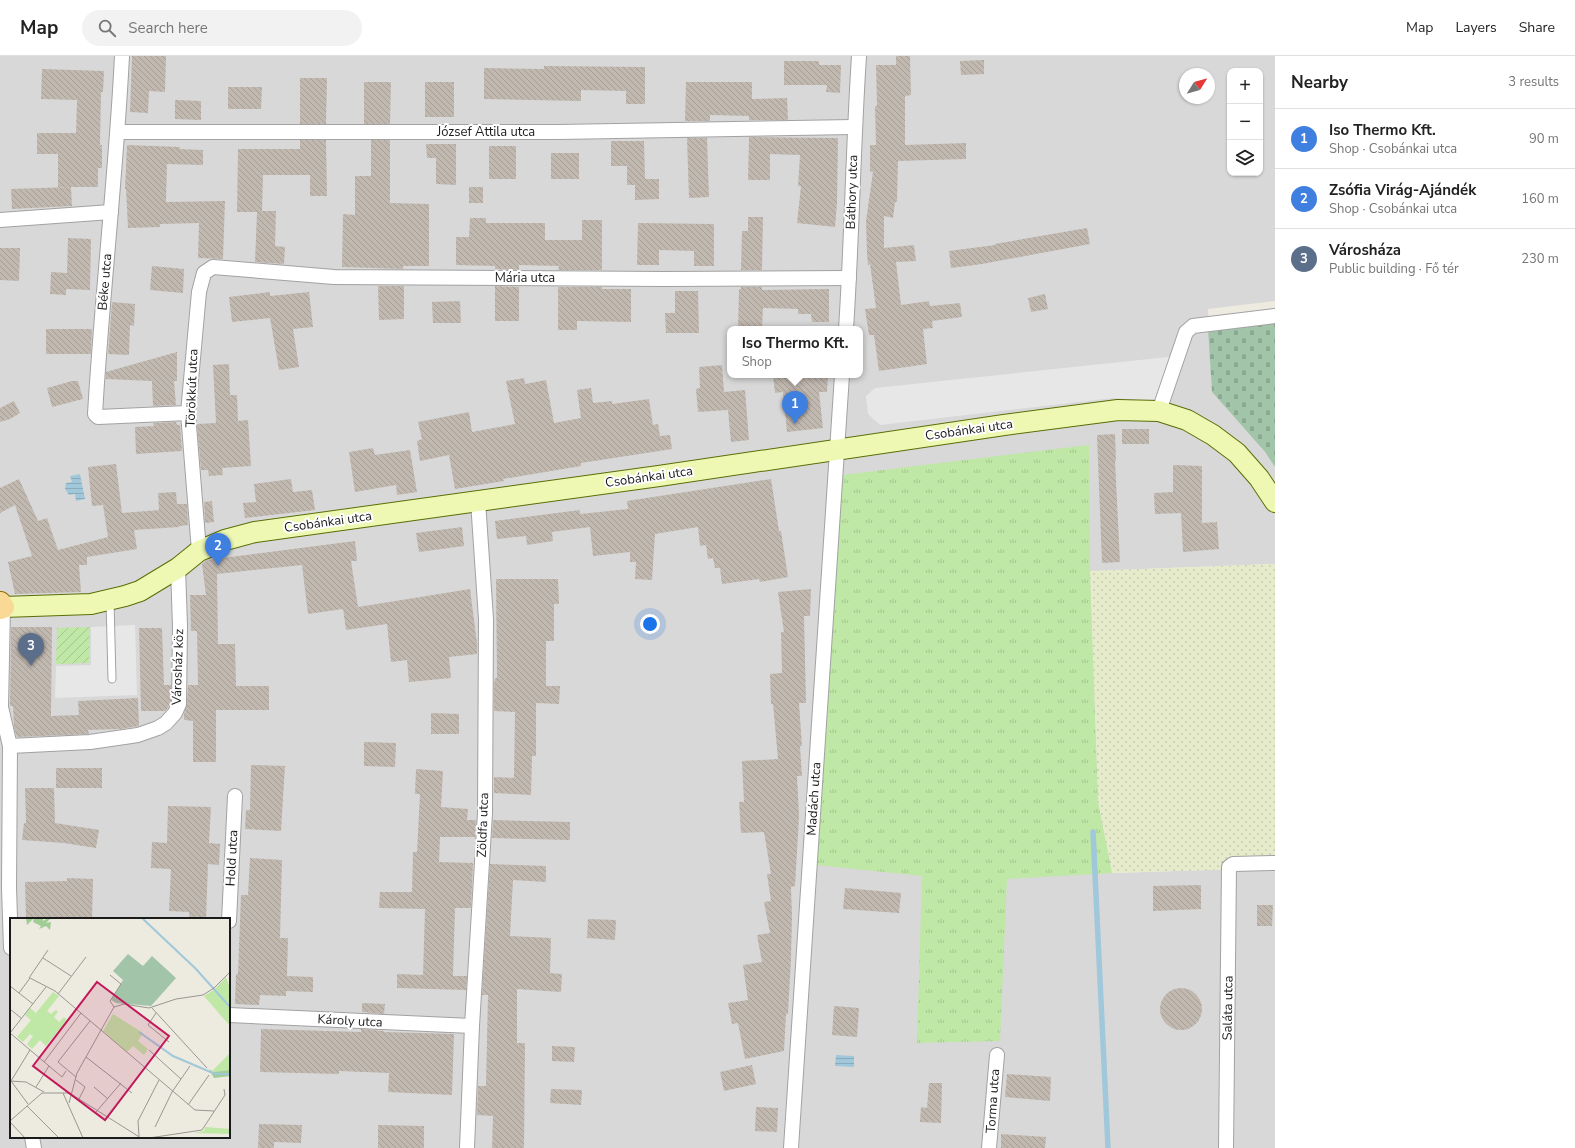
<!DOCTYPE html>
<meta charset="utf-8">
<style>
body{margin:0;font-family:"Nunito Sans",sans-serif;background:#f2f2f2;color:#222}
.controls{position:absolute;right:12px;top:12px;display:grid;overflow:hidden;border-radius:8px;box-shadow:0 1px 3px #0004}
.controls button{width:36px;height:36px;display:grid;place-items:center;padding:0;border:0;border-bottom:1px solid #e0e0e0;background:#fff;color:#222;font:20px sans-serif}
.compass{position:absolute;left:1179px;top:12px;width:36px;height:36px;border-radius:50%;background:#fff;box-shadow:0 1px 3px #0004;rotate:53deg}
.you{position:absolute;left:650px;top:568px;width:14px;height:14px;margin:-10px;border:3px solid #fff;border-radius:50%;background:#1a73e8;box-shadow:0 0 0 6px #1a73e833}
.badge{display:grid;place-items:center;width:26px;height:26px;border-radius:50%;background:#0f766e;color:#fff;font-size:13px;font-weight:700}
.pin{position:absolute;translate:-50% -33px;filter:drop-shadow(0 1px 2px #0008)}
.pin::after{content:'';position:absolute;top:21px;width:14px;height:12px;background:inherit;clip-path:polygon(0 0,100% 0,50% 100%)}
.popup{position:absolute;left:727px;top:270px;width:136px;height:52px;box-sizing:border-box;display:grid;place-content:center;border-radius:8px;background:#fff;filter:drop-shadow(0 1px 3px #0005);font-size:13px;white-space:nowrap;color:#767676}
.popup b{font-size:15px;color:#222}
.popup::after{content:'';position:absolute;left:50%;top:100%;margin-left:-8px;border:8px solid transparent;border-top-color:#fff}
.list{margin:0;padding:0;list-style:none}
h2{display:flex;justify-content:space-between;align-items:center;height:52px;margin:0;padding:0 16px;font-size:17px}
h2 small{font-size:13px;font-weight:400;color:#767676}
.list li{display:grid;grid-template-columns:26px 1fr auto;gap:12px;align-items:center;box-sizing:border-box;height:60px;padding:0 16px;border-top:1px solid #e0e0e0}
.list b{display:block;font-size:15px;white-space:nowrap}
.list p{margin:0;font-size:13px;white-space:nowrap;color:#767676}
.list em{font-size:13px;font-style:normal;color:#767676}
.icon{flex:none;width:22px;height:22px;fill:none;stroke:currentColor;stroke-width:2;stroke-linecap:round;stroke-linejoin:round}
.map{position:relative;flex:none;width:1275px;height:1092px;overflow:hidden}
header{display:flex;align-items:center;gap:24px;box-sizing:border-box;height:56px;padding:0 20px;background:#fff;border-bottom:1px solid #e0e0e0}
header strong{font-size:19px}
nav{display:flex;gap:22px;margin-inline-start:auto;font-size:14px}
.search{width:280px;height:36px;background:#f2f2f2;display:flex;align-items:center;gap:10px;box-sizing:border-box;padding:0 14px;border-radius:22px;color:#767676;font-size:15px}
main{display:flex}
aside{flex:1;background:#fff}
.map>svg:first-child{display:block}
</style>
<header>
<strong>Map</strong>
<div class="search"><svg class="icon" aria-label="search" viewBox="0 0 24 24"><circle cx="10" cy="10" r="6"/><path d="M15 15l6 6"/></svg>Search here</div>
<nav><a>Map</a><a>Layers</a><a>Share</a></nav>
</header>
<main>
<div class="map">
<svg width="1275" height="1092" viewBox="0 0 1275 1092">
<defs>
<pattern id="farmland-dots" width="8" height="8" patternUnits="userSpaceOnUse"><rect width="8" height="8" fill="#e6eccb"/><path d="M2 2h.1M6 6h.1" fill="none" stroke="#c5caae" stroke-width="1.8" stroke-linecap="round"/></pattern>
<pattern id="grass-tufts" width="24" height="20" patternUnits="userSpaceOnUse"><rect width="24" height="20" fill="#bfe7a5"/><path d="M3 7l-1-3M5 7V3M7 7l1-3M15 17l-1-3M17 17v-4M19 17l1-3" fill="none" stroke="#a4c68d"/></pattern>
<pattern id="cemetery-stones" width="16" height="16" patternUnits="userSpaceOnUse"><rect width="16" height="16" fill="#a2c5aa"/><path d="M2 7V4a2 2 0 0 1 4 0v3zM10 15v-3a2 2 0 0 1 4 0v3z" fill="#8ba992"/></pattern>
<pattern id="garden-furrows" width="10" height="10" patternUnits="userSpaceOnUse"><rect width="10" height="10" fill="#bfe7a5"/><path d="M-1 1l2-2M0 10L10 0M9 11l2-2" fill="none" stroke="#a4c68d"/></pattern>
<pattern id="water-rules" width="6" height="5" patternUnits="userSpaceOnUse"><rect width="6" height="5" fill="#a0c8da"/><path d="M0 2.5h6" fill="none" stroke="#89abba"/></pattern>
<pattern id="building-back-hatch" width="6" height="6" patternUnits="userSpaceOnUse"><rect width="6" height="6" fill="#c1b8b0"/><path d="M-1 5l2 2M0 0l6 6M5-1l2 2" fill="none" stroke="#a59e97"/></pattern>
</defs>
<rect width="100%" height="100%" fill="#edeae0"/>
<!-- residential -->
<path fill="#d9d8d8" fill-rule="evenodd" d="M0 0H1275V245L1208 253 1212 336 1265 396 1275 411V508L1090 515 1098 746 1112 817 1275 812V1092H0ZM1230 15H1260V117H1230ZM1185 18H1209V42H1185ZM730 273H860V319H730ZM11 863H229V1081H11Z"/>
<!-- farmland -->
<path fill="url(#farmland-dots)" d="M1275 508V812L1112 817 1098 746 1090 515Z"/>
<!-- grass -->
<path fill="url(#grass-tufts)" d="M1089 389 1090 515 1098 746 1112 817 1007 823 1000 985 917 987 922 820 816 809 842 419Z"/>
<!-- cemetery -->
<path fill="url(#cemetery-stones)" d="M1275 265V411L1265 396 1212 336 1208 273Z"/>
<!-- garden -->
<path fill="url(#garden-furrows)" d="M90 571 89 607 56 608 57 572Z"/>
<!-- parking -->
<g fill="#e7e7e7">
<path d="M1178 300 1162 346 1113 342 880 369 868 358 866 340 875 332Z"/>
<path d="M135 569 137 639 55 642 56 610 91 609V571Z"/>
</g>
<!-- water -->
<g fill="url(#water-rules)">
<path d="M80 418 85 443 76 445 75 438 69 439 65 433 66 427 72 426 70 420Z"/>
<path d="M836 999 854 1000V1011L835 1010Z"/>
</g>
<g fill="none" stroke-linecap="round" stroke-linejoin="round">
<!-- stream -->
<path stroke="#a0c8da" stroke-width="5.5" d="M1093 776 1108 1092"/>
</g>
<!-- building -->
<g fill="url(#building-back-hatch)">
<path d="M132 0H166L165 36 149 35 148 57 130 56Z"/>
<path d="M896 0H910L911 39 905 40V89L966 87V103L898 105 897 146H895L893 162 884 160V192L914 189 916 205 896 206 901 249 929 245 930 250 960 247 962 261 932 265 933 272 923 273 927 308 879 315 874 279H869L865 253 876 252 870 208 868 209 867 197 866 165 873 116 870 115V89H876L875 50H877L876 9H896Z"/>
<path d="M984 4V18L961 19 960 5Z"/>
<path d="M784 5H819V9H841L840 37 826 36 827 29H784Z"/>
<path d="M544 10 645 11V48H626V35L581 34V45L484 43V12L544 13Z"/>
<path d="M42 13 104 15 103 36H101L100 89H102V112H98V131H58V98H37V77H76L77 44 41 43Z"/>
<path d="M300 22H327L326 68H300Z"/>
<path d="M364 26H391L390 68H364Z"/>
<rect x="425" y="26" width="29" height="35"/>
<path d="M686 26H752V43L787 42 788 64H749V60L710 59V65H685Z"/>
<path d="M228 31H262L261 53H228Z"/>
<path d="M175 44 201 45V64L175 63Z"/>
<path d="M749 81 838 82 837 147 835 171 797 167 801 130H798L800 99 770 98V124H748Z"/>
<path d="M687 82H707L709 141 689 142Z"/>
<path d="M300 84H326L327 140H310V119H263L262 155H276L275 190 285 191 284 208 255 206 257 156H237L238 93H300Z"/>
<path d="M371 84H390V147L429 148V210H403V213L342 211 343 158 355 159V120H371Z"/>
<path d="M611 85H644L645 123H659V143L635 144V129H627V110H611Z"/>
<path d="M426 88H456V129L436 128V102H427Z"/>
<path d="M127 89 180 91V93L203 94V109L167 108 166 146 225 145 223 203 198 202 199 167 160 168V171L128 172 126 133H125Z"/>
<rect x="489" y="90" width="27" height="33"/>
<rect x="551" y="97" width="28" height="26"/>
<path d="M71 131 72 150 12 153 11 133Z"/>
<rect x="469" y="131" width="14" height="16"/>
<path d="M748 161H763L762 214H741L742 175H748Z"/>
<path d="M470 162H486V167H545V184H582V164H602V214H558L559 210 519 209V214L495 213V210L456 209V181H469Z"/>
<path d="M638 167 714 168V210H694V195L659 194V209H637Z"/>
<path d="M1087 172 1090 188 982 208 951 212 949 195 995 189V188Z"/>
<path d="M68 182 91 183 90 234 66 233V239L50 238 51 216 67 217Z"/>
<path d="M0 192H20L19 225 0 224Z"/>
<path d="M152 210 184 213 183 237 150 234Z"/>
<path d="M378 230H404V263L379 264Z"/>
<path d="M495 230 519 231V265H495Z"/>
<path d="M558 231H602V233H631V266L577 265V274H558Z"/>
<path d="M741 231H762V234L829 233V266H812L811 258H798V253L763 252 762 273H738L739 233H741Z"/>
<path d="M675 235H698L699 277H666L665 257H675Z"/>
<path d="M270 236V240L309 236 313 271 293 273 299 311 279 314 270 262 232 266 229 241Z"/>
<path d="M1045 238 1048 253 1031 256 1028 242Z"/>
<path d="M460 245 461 267H433L432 246Z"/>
<path d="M112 246 135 248 134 270 130 269 129 299 108 298Z"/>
<path d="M46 273H92L91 298H46Z"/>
<path d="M177 296V325H174L176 349 153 350 152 325 106 323V316Z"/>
<path d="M229 308 230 339H237L238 365 248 364 251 410 222 412 223 419 209 420 208 414H201L197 368 216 367 213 309Z"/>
<path d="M722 309 724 336 745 334 749 384 731 386 728 354 698 356 696 333 700 332 699 311Z"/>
<path d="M773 319H828L827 336H819L823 372 787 376 783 336 775 337Z"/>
<path d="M524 322 525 328 546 324 554 367 581 362 577 334 591 332 593 347 612 345V348L649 343 653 369 658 368 660 380 670 379 672 393 581 407V410L503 423 504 425 455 433 449 399 420 405 417 385 422 383 418 366 469 356 472 376 515 368 506 325Z"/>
<path d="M72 325H78L83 343 52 351 47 332Z"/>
<path d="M14 345 20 357 10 363 0 366V352Z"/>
<path d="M176 366 177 369H180L182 395 136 398 135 371 154 370 153 367Z"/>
<rect x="1122" y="373" width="27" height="15"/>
<path d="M1115 378 1116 405H1115L1120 506 1102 507 1097 379Z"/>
<path d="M373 392 375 399 410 394 417 436 397 439 396 429 355 436 349 396Z"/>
<path d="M116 408 122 457 159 454 158 437 176 436 177 448H187L188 469 179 470V471L134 474 137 493 87 501V509H79L81 536 15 538 8 506 32 500 15 449 0 457V432L19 423 38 465 47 462 58 494 108 481 103 449 92 450 88 411Z"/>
<path d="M1173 409 1202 410V467L1217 466 1219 493 1183 496 1181 457 1155 458 1154 437 1173 436Z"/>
<path d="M291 423 293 436 312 434 315 454 245 462 243 447 256 446 254 428Z"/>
<path d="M771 423 779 475H781L788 521 760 526 759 523 722 528 720 512H715L713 502 708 503 706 489 700 490 698 471 655 478 652 524 635 523 636 506H630V496L593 500 590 471 552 476 553 485 527 489 526 480 497 483 495 465 580 454V458L628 453 627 445Z"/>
<path d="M212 445 214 466 205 467 204 446Z"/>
<path d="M462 471 464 490 419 496 416 477Z"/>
<path d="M355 485 357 505H351L358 551 470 533 477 587V598L449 601 451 622 409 626 407 604 391 606 387 568 346 574 343 553 308 558 302 509 217 518 218 588H235L236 630H269V654H216V706H193V665L184 664V658L187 648 188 629H198L197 575H191L190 539H206L202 508 207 504Z"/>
<path d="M496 523H558L559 548H554V585H546V630H560L559 648 536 647V700H532L531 739 494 737V721L514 722 515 656 494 655V629L495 622H497Z"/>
<path d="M811 533 810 560H804L806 647H799L802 690H800L802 720H797L799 760 795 830 791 831 792 861 791 902 788 958H786L784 995 745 1003 738 967 732 968 728 947 748 944 743 909 762 906 757 879 770 877 764 846 771 845 767 818H771L764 776 741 777 739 746H744L742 705 778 703 773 648H771L770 618 782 617 781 576H784L778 536Z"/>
<path d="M11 571H52L51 660 79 659 78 645 138 642 139 670 120 673 88 674 89 678 17 681 14 672 13 650H10Z"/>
<path d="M139 572H162L164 629H171V646L166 655H141Z"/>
<path d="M431 657 459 658V678H431Z"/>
<path d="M364 686 396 687 395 711 364 710Z"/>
<path d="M251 709 285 710 281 775 245 773 246 754H250Z"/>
<rect x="56" y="712" width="46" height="20"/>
<path d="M416 713 443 715 441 751 468 753 467 764H476L475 781H440L439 806 473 807 471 852H455L453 920H467L466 934 397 932V918L423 919 425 853 379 852 380 836H412L413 796H417L420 738H415Z"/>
<path d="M25 732H54L55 767 99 774 96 792 64 787 22 784 24 767H26Z"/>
<path d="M168 750 211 751 209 787 220 788 219 809 208 808 206 863H189V856L169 855 171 813 151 812 152 786 167 787Z"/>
<path d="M493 764 570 766V784L492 782Z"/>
<path d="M250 802 282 804 280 882H288L287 920 313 921V936L286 935V940L260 939 259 949 235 948 236 918H238L241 839H248Z"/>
<path d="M490 808 546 810V826L513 824 510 880 551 882 550 917 562 918 561 936 517 933V987H525L524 1092H492L493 1060 477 1059 478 1030H486L488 939H482Z"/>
<path d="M67 822 93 823 92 863H26L25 826 67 825Z"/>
<path d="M1201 829V853L1153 855V830Z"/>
<path d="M845 832 901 837 899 857 843 853Z"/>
<path d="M1257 849H1273L1272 870H1257Z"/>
<path d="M588 863 616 864 615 884 587 882Z"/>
<circle cx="1181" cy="953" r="21"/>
<path d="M362 947 385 948 384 958 362 956Z"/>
<path d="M834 950 859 952 857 981 832 979Z"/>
<path d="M261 973 361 976V973L384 975V976L454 978 452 1039 388 1036 389 1017 339 1015V1018L260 1016Z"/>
<path d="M552 990 575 991 574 1006 552 1005Z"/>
<path d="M752 1009 756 1028 724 1035 720 1016Z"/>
<path d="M1007 1018 1051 1021 1050 1045 1005 1041Z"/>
<path d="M929 1027H942L941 1067 920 1066 921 1051 927 1052Z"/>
<path d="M551 1033 582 1034 581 1049 550 1047Z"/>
<path d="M756 1051 778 1052 777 1076 755 1075Z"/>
<path d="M259 1068 302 1069 301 1087 274 1086V1092H258Z"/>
<path d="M378 1069 424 1070V1092H378Z"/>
<path d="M1001 1078 1046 1081 1045 1092H1001Z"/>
</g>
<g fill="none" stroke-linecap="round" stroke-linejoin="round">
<!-- lane casing -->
<g stroke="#a2a2a2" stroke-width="9">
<path id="lane" d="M110 545 112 623"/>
</g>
<!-- street casing -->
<g stroke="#a2a2a2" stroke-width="16">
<g id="street">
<path d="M122 0C116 120 102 238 95 358L98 361 188 357"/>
<path d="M118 76H558L854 71"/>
<path d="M0 164 111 156"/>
<path d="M846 273C852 182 853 91 859 0"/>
<path d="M1159 355 1186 276 1193 270 1275 260"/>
<path d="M199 495 188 357 199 236 204 217 213 211 334 221 664 223 849 222"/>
<path d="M3 551 1 651 10 690 9 832 11 892"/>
<path d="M10 690 90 686 138 679 158 672 166 667 175 657 179 648 180 570 178 512"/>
<path d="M229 865 235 740"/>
<path d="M229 959 472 970"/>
<path d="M32 1081 34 1092"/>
<path d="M467 1092 472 970 485 757 486 563 478 445"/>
<path d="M791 1092 842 319"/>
<path d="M989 1092 997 999"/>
<path d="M1226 1092 1229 811 1233 808 1275 807"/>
</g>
</g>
<!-- secondary casing -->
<g stroke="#596e06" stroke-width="22">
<path id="secondary" d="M3 551 91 548 125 540 140 535 178 512 199 495 225 484 255 476 659 420 1004 369 1118 354 1159 355 1187 364 1213 379 1237 397 1259 422 1275 446"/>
</g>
<!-- primary casing -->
<g stroke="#906f02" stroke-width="24">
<path id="primary" d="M0 547 3 551 0 552"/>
</g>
<!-- lane -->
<use href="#lane" stroke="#fff" stroke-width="7"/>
<!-- street -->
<use href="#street" stroke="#fff" stroke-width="14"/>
<!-- secondary -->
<use href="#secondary" stroke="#eef8b3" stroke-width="20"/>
<!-- primary -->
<use href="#primary" stroke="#fad997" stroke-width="22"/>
</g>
<g text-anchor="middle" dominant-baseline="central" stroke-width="4" stroke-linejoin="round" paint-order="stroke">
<!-- street labels -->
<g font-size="13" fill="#1b1b1b" stroke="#fff">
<text x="486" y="76">József Attila utca</text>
<text transform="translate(852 136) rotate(-88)">Báthory utca</text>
<text x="525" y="222">Mária utca</text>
<text transform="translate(105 226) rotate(-85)">Béke utca</text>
<text transform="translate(192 332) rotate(-88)">Törökkút utca</text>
<text transform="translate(969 374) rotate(-8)">Csobánkai utca</text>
<text transform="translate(649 421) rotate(-8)">Csobánkai utca</text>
<text transform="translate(328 466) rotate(-8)">Csobánkai utca</text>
<text transform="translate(178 611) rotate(-88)">Városház köz</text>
<text transform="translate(814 743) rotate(-86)">Madách utca</text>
<text transform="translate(483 769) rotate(-88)">Zöldfa utca</text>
<text transform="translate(232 802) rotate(-87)">Hold utca</text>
<text transform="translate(1228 952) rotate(-89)">Saláta utca</text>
<text transform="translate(350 965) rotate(3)">Károly utca</text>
<text transform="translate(993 1045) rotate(-86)">Torma utca</text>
</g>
</g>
<!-- overview -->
<g transform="translate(10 862)">
<rect width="220" height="220" fill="#edeae0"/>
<path d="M216 59 220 70V108L194 78 204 72ZM43 74 49 78 37 93 41 96 46 92 48 94 44 99 49 104 54 99 57 102 36 128 30 122 22 131 17 126 23 118 20 116 13 124 7 119 21 102 15 97 20 90 26 95ZM103 96 133 115 128 123 138 131 134 137 123 128 117 134 93 113ZM220 135V152L203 154 202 153ZM195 209 220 211V216L184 215 194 213Z" fill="#bfe7a5"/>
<path d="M16 0H33V3L38 0 40 1 36 5 41 4 40 12 36 8 29 11 31 8 23 4 24 0 17 7ZM199 151 203 154 220 152V158L204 160Z" fill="#a0cc95"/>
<path d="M118 36 133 48 142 38 166 60 141 88 106 85 101 82 113 62 103 53Z" fill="#a2c5aa"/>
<path fill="none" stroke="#a0c8da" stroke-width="2" d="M132 0 186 51 220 89M129 114 163 138 205 156H220"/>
<path fill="none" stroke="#999791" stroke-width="1" d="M33 40 61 58M100 57 111 66 100 83 104 89M19 60 38 32M0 68 9 75 20 60 45 73 185 192 204 193M9 75 23 86M48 76 76 39M142 90 197 150M0 91 11 100M146 95 138 107 159 124M0 115 52 159 56 153M0 115 36 69M139 132 171 161M76 139 122 175M34 144 71 95M66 159 48 144 80 103M66 162 75 169 69 181M0 163 16 164 34 174M26 169 39 148M84 169 98 181M53 175 73 220M61 176 131 220M59 185 67 155 104 89 114 86 139 90 166 81 193 77 204 70 220 54M18 186 1 163 20 132M178 187 199 157M17 188 49 220M86 194 111 165M0 203 32 175H60M0 204 15 220M145 209 162 174 180 148M129 218 128 203 149 162M139 220 192 212 215 177 214 171"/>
<path fill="#c2185b" fill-opacity="0.15" stroke="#c2185b" stroke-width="2" d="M87 64 159 118 95 202 23 148Z"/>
<rect width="220" height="220" fill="none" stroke="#1b1b1b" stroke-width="2"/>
</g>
</svg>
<div class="controls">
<button>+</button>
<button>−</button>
<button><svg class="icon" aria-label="layers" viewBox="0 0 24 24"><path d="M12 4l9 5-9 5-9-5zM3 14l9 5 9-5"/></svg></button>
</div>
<svg class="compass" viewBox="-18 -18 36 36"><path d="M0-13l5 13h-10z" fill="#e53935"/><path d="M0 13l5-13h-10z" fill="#767676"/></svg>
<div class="you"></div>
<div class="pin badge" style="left:795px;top:368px;background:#3f7fe0">1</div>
<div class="popup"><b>Iso Thermo Kft.</b>Shop</div>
<div class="pin badge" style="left:218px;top:510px;background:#3f7fe0">2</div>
<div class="pin badge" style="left:31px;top:610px;background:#5c6f8a">3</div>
</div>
<aside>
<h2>Nearby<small>3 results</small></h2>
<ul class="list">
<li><span class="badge" style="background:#3f7fe0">1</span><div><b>Iso Thermo Kft.</b><p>Shop · Csobánkai utca</p></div><em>90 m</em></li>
<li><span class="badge" style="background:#3f7fe0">2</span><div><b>Zsófia Virág-Ajándék</b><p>Shop · Csobánkai utca</p></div><em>160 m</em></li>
<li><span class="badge" style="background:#5c6f8a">3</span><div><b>Városháza</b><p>Public building · Fő tér</p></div><em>230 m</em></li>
</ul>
</aside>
</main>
